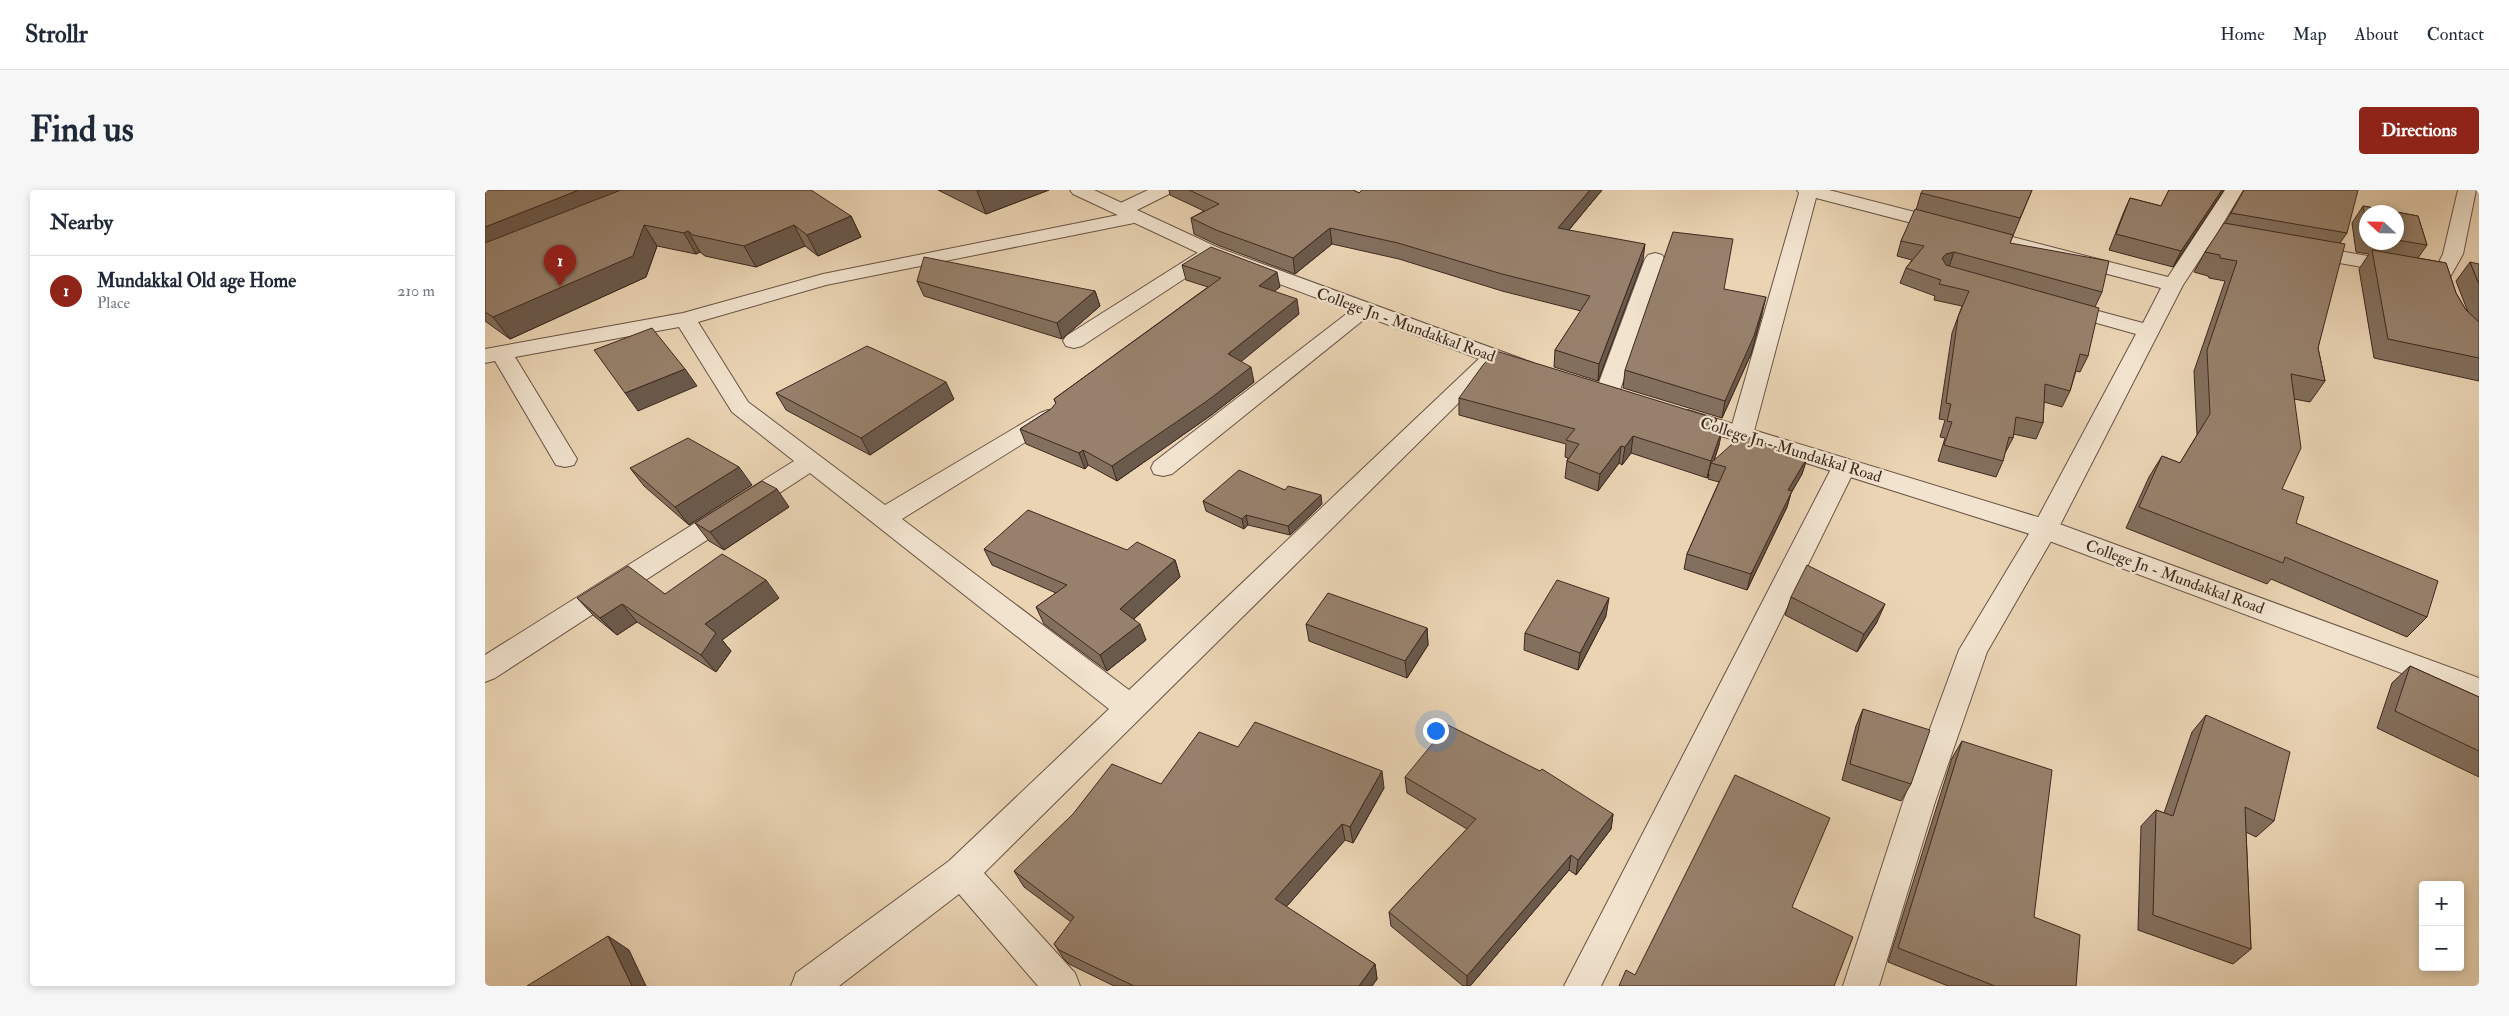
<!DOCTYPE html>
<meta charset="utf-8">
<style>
body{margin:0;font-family:"IM FELL Double Pica",serif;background:#f6f6f7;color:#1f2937}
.controls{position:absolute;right:15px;bottom:15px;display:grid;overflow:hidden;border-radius:5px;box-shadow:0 2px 8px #0003}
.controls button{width:45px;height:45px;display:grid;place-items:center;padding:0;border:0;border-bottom:1px solid #e0e1e3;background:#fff;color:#1f2937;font:25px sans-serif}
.compass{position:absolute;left:1874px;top:15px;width:45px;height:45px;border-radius:50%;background:#fff;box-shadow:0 2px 8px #0003;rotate:292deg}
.you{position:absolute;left:950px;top:540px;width:18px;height:18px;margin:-12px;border:4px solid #fff;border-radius:50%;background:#1a73e8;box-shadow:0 0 0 8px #1a73e833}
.badge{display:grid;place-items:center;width:32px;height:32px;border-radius:50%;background:#8f2418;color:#fff;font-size:16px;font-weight:700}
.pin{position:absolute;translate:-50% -41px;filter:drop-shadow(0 1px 2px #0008)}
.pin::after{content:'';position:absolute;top:26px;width:18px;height:15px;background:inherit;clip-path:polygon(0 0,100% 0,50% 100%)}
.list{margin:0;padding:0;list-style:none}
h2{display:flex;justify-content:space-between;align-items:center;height:65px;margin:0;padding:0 20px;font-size:21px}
h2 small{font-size:16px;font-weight:400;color:#747a83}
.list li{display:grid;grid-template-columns:32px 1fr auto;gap:15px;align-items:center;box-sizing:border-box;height:70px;padding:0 20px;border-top:1px solid #e0e1e3}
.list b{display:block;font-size:19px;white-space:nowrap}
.list p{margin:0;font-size:16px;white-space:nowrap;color:#747a83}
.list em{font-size:16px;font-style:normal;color:#747a83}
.map{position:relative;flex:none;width:1994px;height:796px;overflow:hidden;border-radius:5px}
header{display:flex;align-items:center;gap:30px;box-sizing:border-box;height:70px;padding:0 25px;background:#fff;border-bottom:1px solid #e0e1e3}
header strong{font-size:24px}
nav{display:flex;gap:28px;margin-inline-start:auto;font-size:18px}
.intro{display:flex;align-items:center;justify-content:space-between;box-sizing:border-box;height:120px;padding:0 30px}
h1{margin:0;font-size:35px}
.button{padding:12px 22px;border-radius:5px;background:#8f2418;color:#fff;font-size:18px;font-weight:700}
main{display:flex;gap:30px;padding:0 30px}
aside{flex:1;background:#fff;border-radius:5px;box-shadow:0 2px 8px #0003}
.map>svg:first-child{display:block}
</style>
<header>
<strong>Strollr</strong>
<nav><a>Home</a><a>Map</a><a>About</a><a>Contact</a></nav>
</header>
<div class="intro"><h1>Find us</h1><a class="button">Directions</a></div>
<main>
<aside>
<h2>Nearby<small></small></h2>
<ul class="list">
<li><span class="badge">1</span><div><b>Mundakkal Old age Home</b><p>Place</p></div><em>210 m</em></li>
</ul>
</aside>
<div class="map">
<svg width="1994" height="796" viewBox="0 0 1994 796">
<rect width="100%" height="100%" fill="#ead4b4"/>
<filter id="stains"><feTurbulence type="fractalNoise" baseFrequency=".004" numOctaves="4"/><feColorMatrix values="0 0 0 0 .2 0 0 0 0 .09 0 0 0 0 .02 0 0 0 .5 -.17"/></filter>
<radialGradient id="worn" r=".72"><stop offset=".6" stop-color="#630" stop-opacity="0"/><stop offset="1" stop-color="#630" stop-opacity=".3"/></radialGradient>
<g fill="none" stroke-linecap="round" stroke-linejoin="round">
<!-- minor casing -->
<g stroke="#695344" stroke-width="2">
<g id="minor">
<path d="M663 0H687L684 4 646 23H659L661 27 659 31 341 95 213 132 263 212 400 315 555 223 563 220 571 223 575 228 571 233 417 329 644 500 1000 163 1008 161 1016 163 1019 168 499 683 590 783 595 796H553L474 704 354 796H306L311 783 464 671 624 519 325 283 10 488 0 492V465L309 271 247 222 194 137 30 167 92 269 89 275 80 277 71 275 10 171 0 173V159L198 123 338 84 633 25 627 20 629 16Z"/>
<path d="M1312 0H1344L1683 87 1740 0H1758L1734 40 1774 48 1777 52 1774 56 1767 58 1727 51 1698 95 1573 339 1502 462 1450 612 1394 796H1358L1418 612 1474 460 1548 337 1651 144 1569 121 1565 117 1569 113 1576 111 1658 133 1676 98 1331 8 1268 245 1264 250 1256 253 1248 250 1244 245 1314 3Z"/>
<path d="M1973 0H1991L1978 64 1964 89 1957 91 1820 67 1813 65 1810 61 1813 57 1820 55 1951 78 1958 64Z"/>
<path d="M727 56 734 58 737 62 734 66 597 156 589 158 581 156 578 151 581 146 720 58Z"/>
<path d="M1170 63 1177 65 1180 69 1134 203 1130 208 1122 210 1114 208 1110 203 1160 69 1163 65Z"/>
<path d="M880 113 887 115 891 119 887 123 687 284 678 286 669 284 666 278 669 272 873 115Z"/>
<path d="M1359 269 1368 271 1371 277 1116 796H1079L1347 277 1350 271Z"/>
</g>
</g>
<!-- tertiary casing -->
<g stroke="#695344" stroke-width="2">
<g id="tertiary">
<path d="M585 0H609L734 58 1048 173 1051 178 1048 183 1040 185 1032 183 720 66 588 4Z"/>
<path d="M1203 220 1569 332 1994 488V512L1551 346 1195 233 1191 228 1195 223Z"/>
</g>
</g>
<!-- minor -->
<use href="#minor" fill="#f1e3ce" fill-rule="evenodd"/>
<!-- tertiary -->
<use href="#tertiary" fill="#f1e3ce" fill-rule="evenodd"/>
</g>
<!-- wall -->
<g fill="#826f5d" stroke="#3e281e" fill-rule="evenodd">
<path d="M0 0 366 26 376 47 333 66 320 56 271 77 220 66 215 62 211 64 172 56 161 87 25 149 0 131Z"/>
<path d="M453 0H564L501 24Z"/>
<path d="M684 0H868L874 3 877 0H1117L1084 40 1158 70 1113 191 1069 177 1070 160 1096 121 1017 101 914 69 847 54 810 84 735 56 709 44 706 28 719 21 685 5Z"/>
<path d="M1547 0 1525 53 1617 102 1610 117 1603 166 1595 182 1591 181 1585 201 1577 217 1559 212 1558 233 1551 249 1528 244V248L1520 263 1518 271 1511 287 1453 271 1460 248 1455 247 1460 230 1454 229 1467 143 1477 116 1449 110 1450 106 1415 93 1421 78 1427 70 1412 66 1416 51 1431 20 1436 3Z"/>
<path d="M1684 0H1739L1688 77 1624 60 1638 24 1645 8 1676 16Z"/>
<path d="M1759 0 1862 43 1855 53 1833 158 1840 191 1825 212 1809 209 1797 299 1811 333 1942 427 1922 447 1786 389 1782 394 1641 338 1664 287 1677 266 1695 273 1712 245 1709 181 1740 91 1724 88 1723 86 1709 82 1720 62 1740 33Z"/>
<path d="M1878 16 1933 26 1942 55 1933 68 1961 73 1971 103 1981 120 1983 122 1971 91 1985 72 1994 94V191L1889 168 1874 79 1884 64 1871 62 1867 33ZM1882 22H1912V52H1882Z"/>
<path d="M697 75 795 97 789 101 814 124 756 171 769 192 725 226 632 291 603 275 600 279 541 254 535 239 566 219 571 214 569 209 723 97 701 90Z"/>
<path d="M432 91 610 101 615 116 577 149 439 106Z"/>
<path d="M1239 99 1277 124 1266 164 1237 228 1138 198 1140 180Z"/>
<path d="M291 203 469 209 385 265 301 220Z"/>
<path d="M974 208 1231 235 1234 255 1229 271 1322 268 1317 284 1306 303 1302 317 1262 400 1199 379 1202 364 1234 292 1223 289 1224 284 1222 288 1146 263 1137 275 1134 273 1113 301 1080 288 1082 271 1083 268 1080 267 1081 254 974 225Z"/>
<path d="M145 278 267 295 204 335 159 296Z"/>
<path d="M800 300 837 314 805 345 763 335 759 339 721 321 718 311Z"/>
<path d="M304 317 239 360 224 351 210 333Z"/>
<path d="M499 359 690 370 695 387 649 429 661 450 622 481 559 434 551 417 571 403 507 375Z"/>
<path d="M180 404 294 408 237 450 246 461 231 482 152 432 132 445 109 426 92 408Z"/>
<path d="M1306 407 1392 432 1372 462 1300 425Z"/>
<path d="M1121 426 1093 480 1039 460 1040 443Z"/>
<path d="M821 434 942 438 943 455 922 488 824 451Z"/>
<path d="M1925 476 1994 507V587L1892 538 1907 493Z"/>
<path d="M1378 519 1426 594 1416 611 1357 590 1371 536Z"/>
<path d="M1721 525 1789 631 1771 647 1761 642 1766 759 1748 774 1653 740 1656 636 1671 620 1679 623 1707 542Z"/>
<path d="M1477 551 1549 727 1591 796H1463L1403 772 1467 568Z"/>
<path d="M753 557 899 598 868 653 860 650 801 717 890 774 892 789 887 796H629L584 774 579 769 569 754 586 732 539 697 529 681 676 594Z"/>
<path d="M920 587 1128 624 1126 639 1091 685 1084 680 985 796H978L906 736 904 722 982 639 922 603Z"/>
</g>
<!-- shaded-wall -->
<g fill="#6a5a4c" stroke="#3e281e">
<path d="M94 0H158L0 64V37Z"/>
<path d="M496 0H564L501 24 492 1Z"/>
<path d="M1105 0H1117L1072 54 1073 38Z"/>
<path d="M1737 0H1739L1688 77 1696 61Z"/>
<path d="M366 26 376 47 333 66 322 45Z"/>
<path d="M159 35 172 56 161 87 25 149 8 127Z"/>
<path d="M309 35 320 56 271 77 259 56Z"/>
<path d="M845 38 847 54 810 84 808 68Z"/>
<path d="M203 41 215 62 211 64 199 43Z"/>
<path d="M1160 54 1158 70 1113 191 1114 174Z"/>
<path d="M1469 62 1464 77 1455 79 1457 68 1461 64Z"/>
<path d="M792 82 795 97 777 111 774 96Z"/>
<path d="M610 101 615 116 577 149 572 133Z"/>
<path d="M1281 107 1277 124 1266 164 1237 228 1240 211Z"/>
<path d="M812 109 814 124 746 180 743 164Z"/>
<path d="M766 177 769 192 725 226 632 291 627 276Z"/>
<path d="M200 179 212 196 153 221 140 203Z"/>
<path d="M461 192 469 209 385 265 376 248Z"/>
<path d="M1238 237 1234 255 1228 273H1226L1222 288 1226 271Z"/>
<path d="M1148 246 1146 263 1137 275 1140 257Z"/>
<path d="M1136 256 1134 273 1113 301 1115 284Z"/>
<path d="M598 260 603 275 600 279 594 263Z"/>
<path d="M1322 268 1317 284 1306 303 1302 317 1262 400 1266 384 1303 300Z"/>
<path d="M254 277 267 295 204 335 190 317Z"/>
<path d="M292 299 304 317 239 360 225 342Z"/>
<path d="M836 305 837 314 805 345 803 336Z"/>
<path d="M761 325 763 335 759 339 757 329Z"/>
<path d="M690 370 695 387 641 436 635 419Z"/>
<path d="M281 390 294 408 237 450 246 461 231 482 216 465 220 434Z"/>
<path d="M1124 408 1121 426 1093 480 1095 463Z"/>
<path d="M137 414 152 432 132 445 115 428Z"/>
<path d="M1400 414 1392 432 1372 462 1379 444Z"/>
<path d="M655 434 661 450 622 481 615 465Z"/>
<path d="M942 438 943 455 922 488 920 471Z"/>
<path d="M897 581 899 598 868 653 865 637Z"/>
<path d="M1128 624 1126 639 1091 685 1093 670Z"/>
<path d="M857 634 860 650 795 724 790 709Z"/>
<path d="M1086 665 1084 680 985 796H982V786Z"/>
<path d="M123 746 144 760 161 796H147Z"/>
<path d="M890 774 892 789 887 796H874Z"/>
</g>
<!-- building -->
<g fill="#97816c" stroke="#3e281e">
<path d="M0 0H94L0 37Z"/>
<path d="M136 0H326L366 26 322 45 309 35 259 56 208 45 203 41 199 43 159 35 148 66 8 127 0 122V53Z"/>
<path d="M704 0H868L874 3 877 0H1105L1073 38 1160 54 1114 174 1070 160 1105 106 1017 84 913 53 845 38 808 68 731 40 706 28 734 14Z"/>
<path d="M1438 0H1547L1535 28 1436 3Z"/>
<path d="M1684 0H1737L1696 61 1631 44 1645 8 1676 16Z"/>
<path d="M1759 0H1873L1862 43 1746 23Z"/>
<path d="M1878 16 1933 26 1942 55 1912 50V22H1882V38Z"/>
<path d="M1430 19 1528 45 1525 53 1624 71 1617 102 1469 62 1461 64 1457 68 1461 75 1614 118 1603 166 1595 164 1585 201 1560 194 1558 233 1531 227 1528 248 1524 247 1518 271 1459 255 1467 232 1462 231 1466 214 1461 213 1473 127 1484 101 1454 94 1456 90 1421 78 1439 56 1416 51Z"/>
<path d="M1739 33 1860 54 1833 158 1840 191 1806 184 1816 258 1797 299 1819 307 1811 333 1953 391 1942 427 1800 367 1798 373 1654 317 1677 266 1695 273 1725 224 1722 160 1752 71 1735 68V65L1720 62Z"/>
<path d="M1188 42 1248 49 1239 99 1281 107 1269 146 1240 211 1140 180Z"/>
<path d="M726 57 792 82 774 96 812 109 743 164 766 177 722 211 627 276 598 260 594 263 535 239 566 219 571 213 569 209 736 88 697 75Z"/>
<path d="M1887 60 1961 73 1971 103 1981 120 1994 132V168L1903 149Z"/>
<path d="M439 67 610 101 572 133 432 91Z"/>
<path d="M1985 72 1994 74V94Z"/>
<path d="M167 138 200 179 140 203 109 160Z"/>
<path d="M382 156 461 192 376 248 291 203Z"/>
<path d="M1011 161 1232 229 1230 234 1238 237 1226 271 1148 246 1140 257 1136 256 1115 284 1082 271 1094 254 1081 250 1090 239 974 208 998 175Z"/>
<path d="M1257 245 1322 268 1303 300 1307 301 1266 384 1202 364 1241 277 1226 273Z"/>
<path d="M203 248 254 277 190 317 145 278Z"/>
<path d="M754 280 800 300 803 296 836 305 803 336 761 325 757 329 718 311Z"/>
<path d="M277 291 292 299 225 342 210 333Z"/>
<path d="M543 320 642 360 652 352 690 370 635 419 655 434 615 465 551 417 582 395 499 359Z"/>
<path d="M237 364 281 390 220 434 231 443 216 465 137 414 115 428 92 408 143 376 180 404Z"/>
<path d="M1322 375 1400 414 1379 444 1306 407Z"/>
<path d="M1072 390 1124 408 1095 463 1040 443Z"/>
<path d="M843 403 942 438 920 471 821 434Z"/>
<path d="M1925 476 1994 507V561L1910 521Z"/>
<path d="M1378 519 1445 540 1426 594 1365 574Z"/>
<path d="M1721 525 1805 562 1789 631 1760 617 1766 759 1668 725 1671 620 1688 626Z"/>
<path d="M770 532 897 581 865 637 857 634 790 709 890 774 874 796H649L574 760 569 754 589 727 529 681 588 624 627 574 676 594 714 542 753 557Z"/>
<path d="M963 535 1055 581 1057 579 1128 624 1093 670 1086 665 982 786 904 722 991 629 920 587Z"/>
<path d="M1477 551 1567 580 1549 727 1595 745 1591 796H1510L1413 758Z"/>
<path d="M1250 585 1345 628 1307 717 1368 747 1349 796H1134L1141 780 1150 785Z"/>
<path d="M123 746 147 796H42Z"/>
</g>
<g text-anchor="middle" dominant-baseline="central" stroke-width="4.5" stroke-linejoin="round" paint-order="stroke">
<!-- street labels -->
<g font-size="16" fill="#3e281e" stroke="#f1e3ce">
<text transform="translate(921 135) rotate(20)">College Jn - Mundakkal Road</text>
<text transform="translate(1306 260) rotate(17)">College Jn - Mundakkal Road</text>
<text transform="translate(1690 387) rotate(20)">College Jn - Mundakkal Road</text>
</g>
</g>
<rect width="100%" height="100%" filter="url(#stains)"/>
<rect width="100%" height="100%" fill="url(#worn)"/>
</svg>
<div class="controls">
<button>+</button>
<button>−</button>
</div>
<svg class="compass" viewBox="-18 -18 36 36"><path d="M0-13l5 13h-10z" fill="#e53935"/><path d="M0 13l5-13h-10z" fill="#747a83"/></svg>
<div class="you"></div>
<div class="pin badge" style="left:75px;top:96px">1</div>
</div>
</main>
